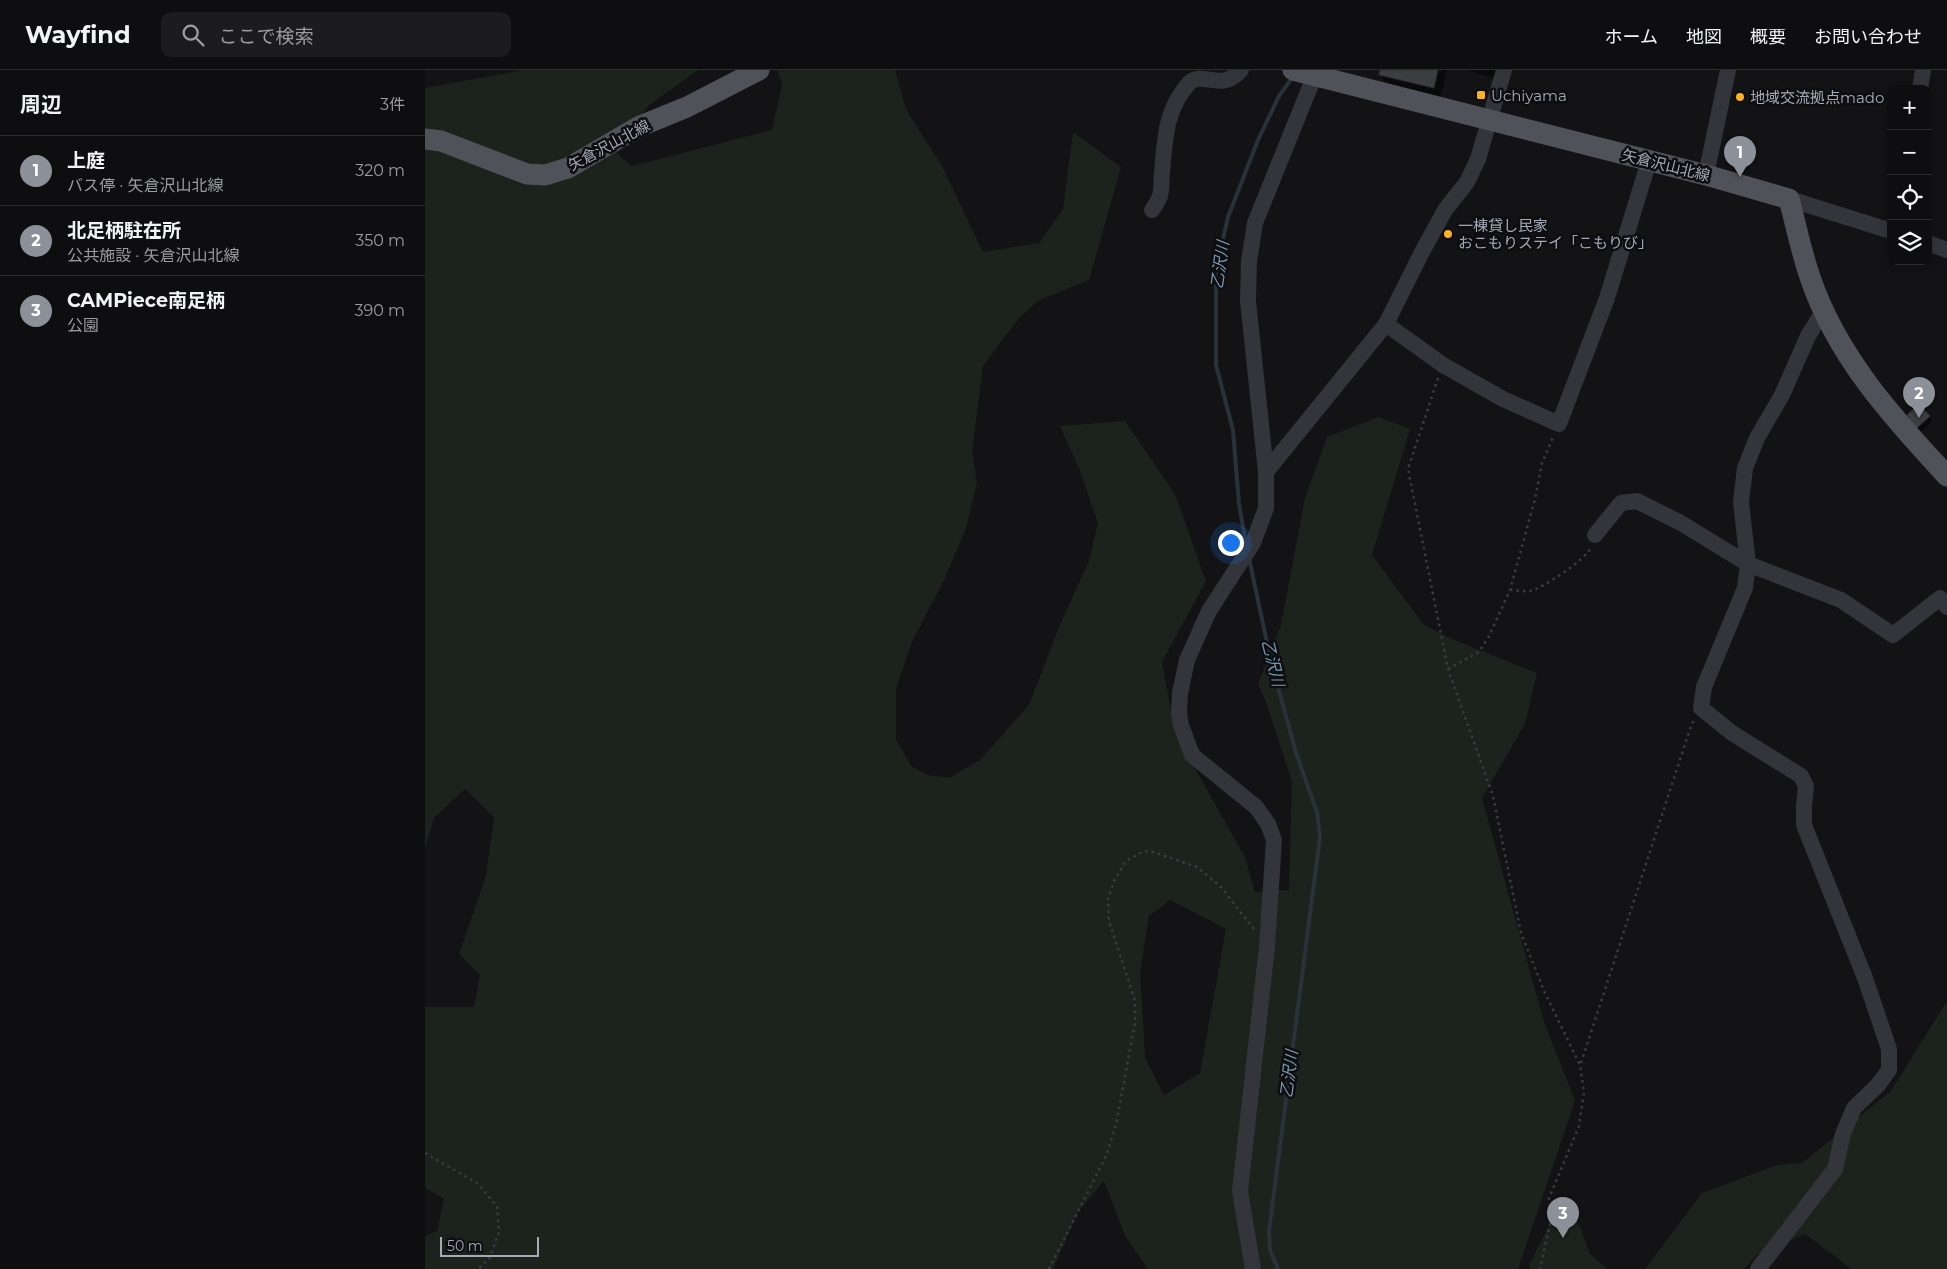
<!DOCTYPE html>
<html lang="ja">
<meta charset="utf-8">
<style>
body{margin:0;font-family:Montserrat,"Noto Sans JP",sans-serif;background:#1c1c1e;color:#f1f3f6}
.controls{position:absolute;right:15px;top:15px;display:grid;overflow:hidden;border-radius:10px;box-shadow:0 2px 12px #0003}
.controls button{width:45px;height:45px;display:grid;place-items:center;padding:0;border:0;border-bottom:1px solid #2e2e30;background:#0e0e10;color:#f1f3f6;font:25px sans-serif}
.scale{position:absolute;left:15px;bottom:12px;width:99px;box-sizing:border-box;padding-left:5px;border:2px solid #a4aab6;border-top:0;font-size:14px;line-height:18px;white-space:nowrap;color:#a4aab6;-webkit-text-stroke:4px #0e0e10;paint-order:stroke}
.you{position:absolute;left:805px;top:472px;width:18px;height:18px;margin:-12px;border:4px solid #fff;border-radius:50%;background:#1a73e8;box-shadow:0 0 0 8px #1a73e833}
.badge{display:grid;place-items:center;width:32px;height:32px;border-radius:50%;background:#8c9099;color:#fff;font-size:16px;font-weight:700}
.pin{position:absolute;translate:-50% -41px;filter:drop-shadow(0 1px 2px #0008)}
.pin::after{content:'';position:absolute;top:26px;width:18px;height:15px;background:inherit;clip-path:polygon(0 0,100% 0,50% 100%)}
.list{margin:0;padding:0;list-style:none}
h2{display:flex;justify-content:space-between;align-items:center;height:65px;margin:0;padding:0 20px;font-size:21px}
h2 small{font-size:16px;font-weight:400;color:#9b9c9f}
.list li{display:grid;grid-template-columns:32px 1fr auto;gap:15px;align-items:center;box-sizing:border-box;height:70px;padding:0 20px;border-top:1px solid #2e2e30}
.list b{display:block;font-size:19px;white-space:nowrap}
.list p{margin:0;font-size:16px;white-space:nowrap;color:#9b9c9f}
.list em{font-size:16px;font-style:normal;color:#9b9c9f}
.icon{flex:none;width:28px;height:28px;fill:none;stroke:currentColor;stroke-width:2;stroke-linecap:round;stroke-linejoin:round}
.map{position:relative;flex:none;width:1522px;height:1199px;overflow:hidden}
header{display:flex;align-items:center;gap:30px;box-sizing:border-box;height:70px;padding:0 25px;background:#0e0e10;border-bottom:1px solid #2e2e30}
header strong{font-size:24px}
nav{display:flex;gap:28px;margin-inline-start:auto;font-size:18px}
.search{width:350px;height:45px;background:#1c1c1e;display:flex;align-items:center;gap:12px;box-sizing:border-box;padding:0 18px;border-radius:10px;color:#9b9c9f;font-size:19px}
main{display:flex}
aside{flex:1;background:#0e0e10}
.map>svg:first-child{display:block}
</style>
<header>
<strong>Wayfind</strong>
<div class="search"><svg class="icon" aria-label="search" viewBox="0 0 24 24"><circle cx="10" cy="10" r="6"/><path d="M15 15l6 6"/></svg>ここで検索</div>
<nav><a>ホーム</a><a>地図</a><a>概要</a><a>お問い合わせ</a></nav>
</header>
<main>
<aside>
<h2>周辺<small>3件</small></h2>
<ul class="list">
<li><span class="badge">1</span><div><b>上庭</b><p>バス停 · 矢倉沢山北線</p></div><em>320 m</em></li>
<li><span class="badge">2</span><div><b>北足柄駐在所</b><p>公共施設 · 矢倉沢山北線</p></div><em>350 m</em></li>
<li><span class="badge">3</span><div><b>CAMPiece南足柄</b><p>公園</p></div><em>390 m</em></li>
</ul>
</aside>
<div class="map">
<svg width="1522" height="1199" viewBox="0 0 1522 1199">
<rect width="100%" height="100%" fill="#131315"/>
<!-- green -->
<g fill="#1b231c" fill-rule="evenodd">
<path d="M98 0H273L223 36 192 84 207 96 347 60 357 15 352 0H470L481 39 517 96 558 182 614 173 638 139 648 62 696 97 664 210 614 230 594 248 558 296 547 382 552 413 541 458 520 508 487 572 471 619V669L486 696 503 705 524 708 555 690 604 635 636 552 664 491 673 453 655 401 635 356 700 351 750 424 781 511 737 592 750 663 820 787 830 822 864 820 867 712 841 632 833 614 856 555 880 428 902 367 953 347 985 359 947 485 999 555 1034 572 1112 603 1100 654 1057 728 1119 952 1150 1031 1093 1199H723L700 1166 679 1111 653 1142 628 1199H0V1166L12 1161 19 1129 0 1118V937H49L55 905 34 884 61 806 69 747 40 719 9 748 0 778V18ZM745 830 801 859 775 1003 739 1025 720 987 715 902 724 846Z"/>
<path d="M1522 931V1199H1427L1380 1164 1333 1184 1319 1199H1220L1277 1123 1352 1095 1377 1093 1466 1021Z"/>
<path d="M1130 1143 1153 1152 1165 1184 1182 1199H1105V1193Z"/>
</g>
<!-- shadow -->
<g fill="#0007">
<path d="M956 0H1022L1015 28 962 16 955 5Z"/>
<path d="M1041 0H1071L1069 8Z"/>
<path d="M1504 347 1507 352 1494 363 1488 356Z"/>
</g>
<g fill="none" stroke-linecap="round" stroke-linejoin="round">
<!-- stream -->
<g stroke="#293239" stroke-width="4">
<path d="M821 474 814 434 808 360 791 295V200L803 147 833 70 854 26 867 8"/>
<path d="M824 488 845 587 871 683 892 742 895 767 844 1161 845 1180 853 1199"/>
</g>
</g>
<!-- building -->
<g fill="#3d3e42" stroke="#2d2d31">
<path d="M955 0H1013L1009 18 954 5Z"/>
<path d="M1494 334 1505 346 1491 359 1483 351 1485 349 1482 345Z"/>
</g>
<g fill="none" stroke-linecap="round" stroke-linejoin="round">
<!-- path -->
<g stroke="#3a3c41" stroke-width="2.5" stroke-dasharray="2.5 4" stroke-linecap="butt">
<path d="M1013 308 983 399 1023 599 1068 726 1096 863 1120 923 1155 995 1159 1022 1154 1056 1124 1128 1126 1149 1115 1199"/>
<path d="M1085 520C1091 520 1100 522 1105 521 1118 518 1162 489 1166 477"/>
<path d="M1023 599 1054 582 1064 566 1085 520 1110 429 1117 393 1129 365"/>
<path d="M1156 993 1266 656 1269 650"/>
<path d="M0 1083 52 1113 72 1136 74 1162 64 1189 53 1199"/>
<path d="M624 1199 682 1084 691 1054 710 953V931L684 851 683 829 689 811 701 791 719 781 728 782 772 797 795 816 829 859"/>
</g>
<!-- minor -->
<g stroke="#34353a" stroke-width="16">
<path d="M1495 19 1498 0"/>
<path d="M1281 105 1303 0"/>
<path d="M1364 129 1466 161"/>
<path d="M727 140C730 136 733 131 735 126 737 119 736 110 737 103 740 69 740 40 764 13 778 0 796 23 816 0"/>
<path d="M1503 173 1522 180"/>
<path d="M961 254 1018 295 1078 329 1134 354 1182 228 1224 91"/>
<path d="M841 402 961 254 997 182 1020 140 1042 112 1053 89 1079 0"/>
<path d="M1170 465 1196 433 1212 431 1256 453 1323 494 1416 530 1468 565 1515 528 1522 537"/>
<path d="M828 1199 815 1121 842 876 849 770 843 754 831 737 767 685 756 655 754 643 755 623 762 590 784 541 828 473 841 438V402L823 231 824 191 830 153 889 7"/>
<path d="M1333 1199 1410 1099 1418 1064 1429 1038 1453 1015 1464 1000V979L1440 908 1379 755V736L1381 716 1376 706 1307 663 1276 638 1279 617 1320 518 1323 494 1316 432 1320 398 1332 368 1357 325 1383 266 1399 240"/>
</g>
<!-- major -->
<g stroke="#505259" stroke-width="21">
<path d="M868 0 1281 105 1364 129C1371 155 1376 181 1385 207 1411 285 1467 347 1522 406"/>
<path d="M0 69 16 71 102 104 120 105 143 98 213 57 262 37 334 0"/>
</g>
</g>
<!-- markers -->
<g fill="#fcb124" stroke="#0e0e10" stroke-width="2">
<rect x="1051" y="20" width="10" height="10" rx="2.5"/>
<circle cx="1315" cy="27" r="5"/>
<circle cx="1023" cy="164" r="5"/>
</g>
<g text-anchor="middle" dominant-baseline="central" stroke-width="5" stroke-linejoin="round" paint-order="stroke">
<!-- poi labels -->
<g font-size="15" fill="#a4aab6" stroke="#0e0e10" text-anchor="start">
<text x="1066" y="25">Uchiyama</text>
<text x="1325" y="27">地域交流拠点mado</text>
<text x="1033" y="155">一棟貸し民家<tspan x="1033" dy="17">おこもりステイ「こもりび」</tspan></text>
</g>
<!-- street labels -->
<g font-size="15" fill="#a4aab6" stroke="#0e0e10">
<text transform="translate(184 75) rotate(-28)">矢倉沢山北線</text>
<text transform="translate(1241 95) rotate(14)">矢倉沢山北線</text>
</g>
<!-- water labels -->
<g font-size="16" font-style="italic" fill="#7899b4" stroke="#0e0e10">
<text transform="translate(795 195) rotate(-82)">乙沢川</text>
<text transform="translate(848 593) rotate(76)">乙沢川</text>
<text transform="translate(864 1004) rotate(-83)">乙沢川</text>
</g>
</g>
</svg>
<div class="controls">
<button>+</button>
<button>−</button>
<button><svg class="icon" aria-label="locate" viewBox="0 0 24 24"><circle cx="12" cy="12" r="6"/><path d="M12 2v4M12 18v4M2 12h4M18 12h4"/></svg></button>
<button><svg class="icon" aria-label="layers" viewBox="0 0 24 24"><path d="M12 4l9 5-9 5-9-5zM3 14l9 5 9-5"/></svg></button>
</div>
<div class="scale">50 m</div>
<div class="you"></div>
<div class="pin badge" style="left:1315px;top:107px">1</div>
<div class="pin badge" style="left:1494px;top:348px">2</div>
<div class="pin badge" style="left:1138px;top:1168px">3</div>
</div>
</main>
